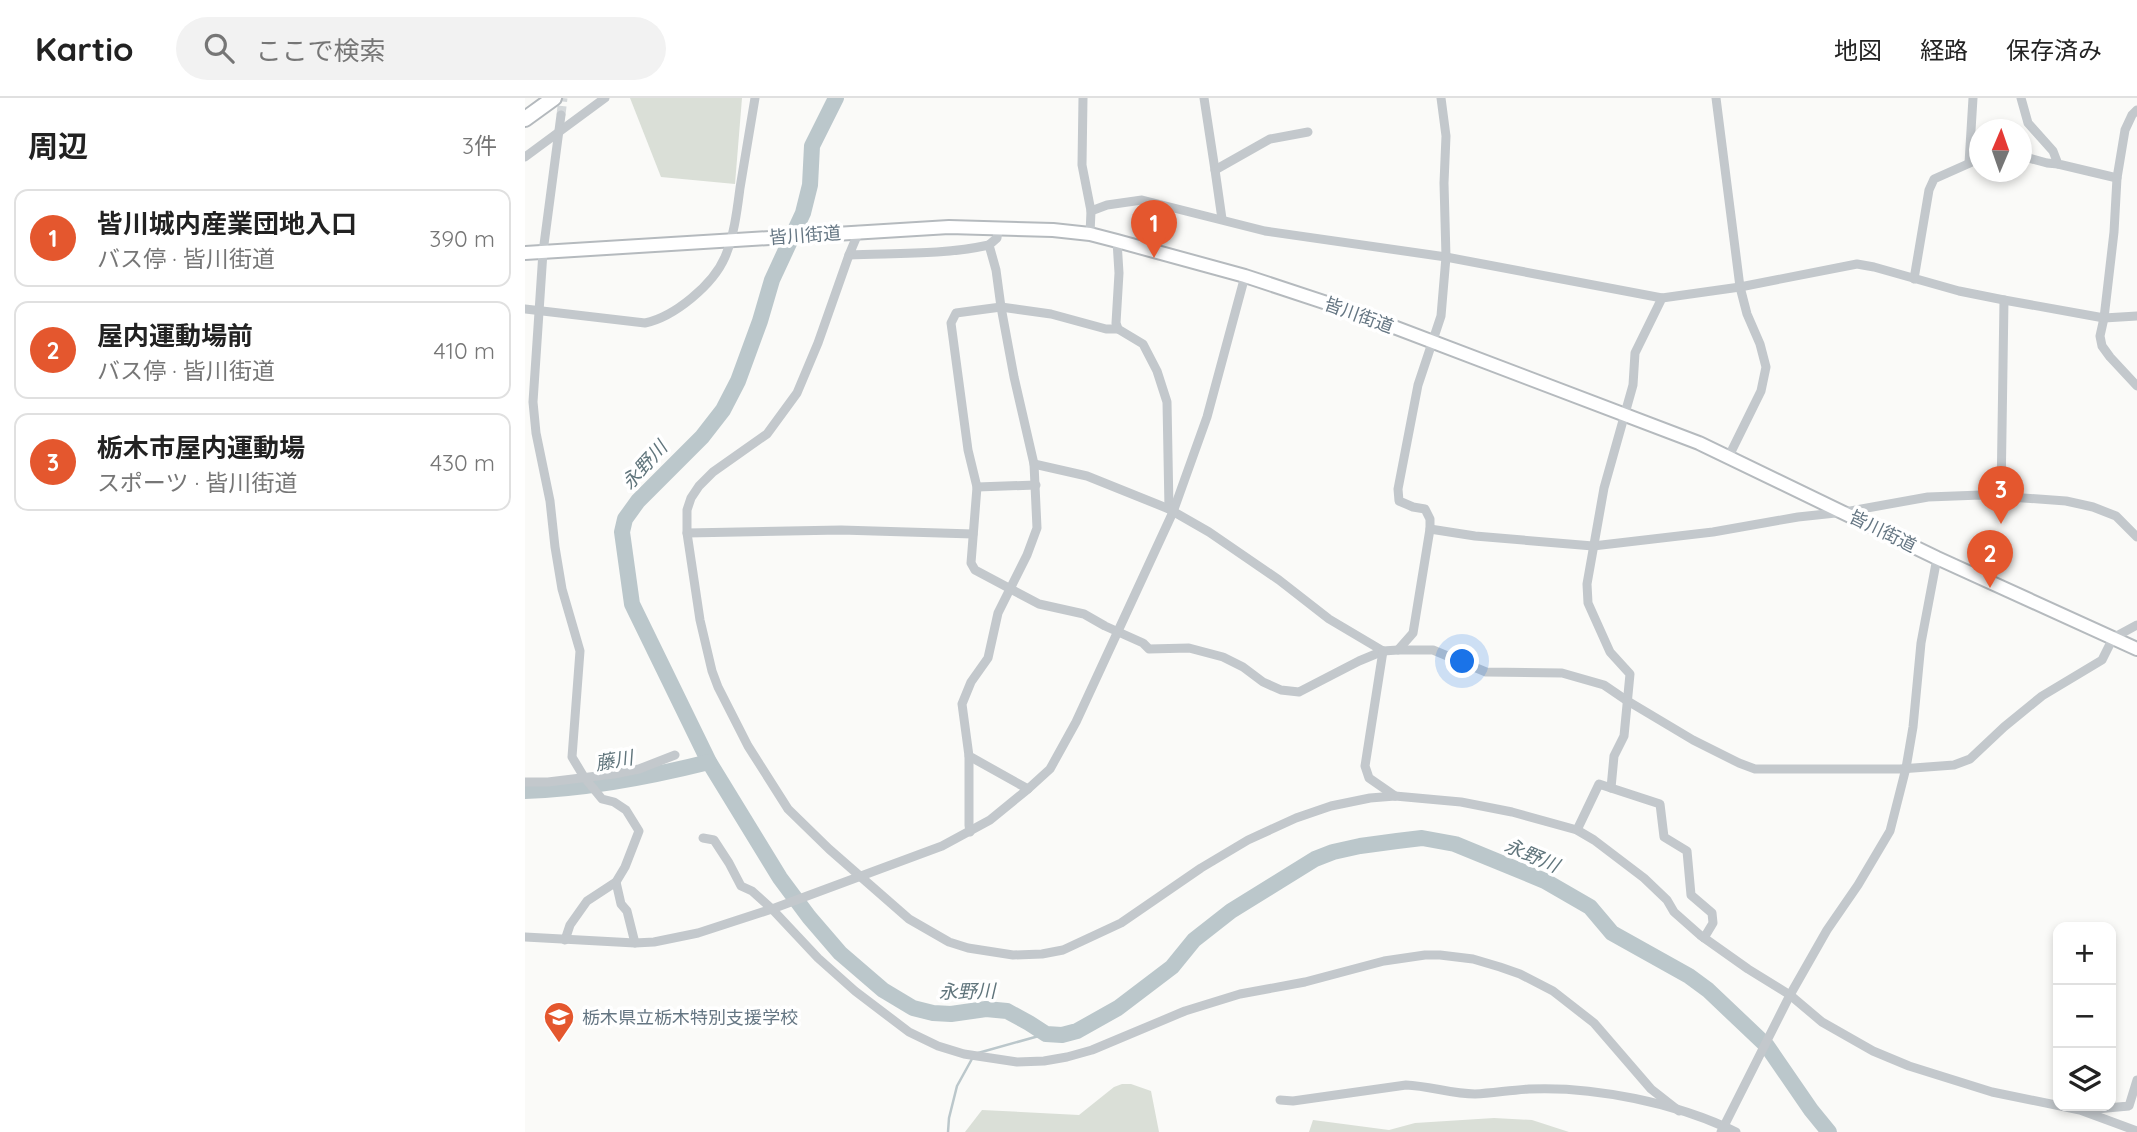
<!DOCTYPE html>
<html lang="ja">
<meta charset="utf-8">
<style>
body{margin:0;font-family:Quicksand,"Noto Sans JP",sans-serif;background:#f2f2f2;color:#222}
.controls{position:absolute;right:21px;bottom:21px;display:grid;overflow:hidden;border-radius:14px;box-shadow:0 4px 10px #0003}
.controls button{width:63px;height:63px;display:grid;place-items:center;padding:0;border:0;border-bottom:2px solid #e0e0e0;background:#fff;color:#222;font:35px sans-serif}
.compass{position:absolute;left:1444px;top:21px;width:63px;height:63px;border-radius:50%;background:#fff;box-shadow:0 4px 10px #0003;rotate:2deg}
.you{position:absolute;left:938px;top:564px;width:24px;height:24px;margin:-18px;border:5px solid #fff;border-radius:50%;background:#1a73e8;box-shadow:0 0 0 10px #1a73e833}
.badge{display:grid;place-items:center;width:46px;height:46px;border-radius:50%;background:#e4572e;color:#fff;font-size:23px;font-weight:700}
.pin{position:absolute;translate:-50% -58px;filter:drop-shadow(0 2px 4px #0008)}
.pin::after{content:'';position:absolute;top:37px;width:24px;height:21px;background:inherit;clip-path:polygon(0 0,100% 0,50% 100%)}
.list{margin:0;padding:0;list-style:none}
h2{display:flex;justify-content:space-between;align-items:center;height:91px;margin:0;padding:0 28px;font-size:30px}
h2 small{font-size:23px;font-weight:400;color:#767676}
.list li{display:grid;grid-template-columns:46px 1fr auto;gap:21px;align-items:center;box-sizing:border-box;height:98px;margin:0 14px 14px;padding:0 14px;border:2px solid #e0e0e0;border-radius:14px}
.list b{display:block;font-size:26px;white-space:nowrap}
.list p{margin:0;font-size:23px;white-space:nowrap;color:#767676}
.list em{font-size:23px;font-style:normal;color:#767676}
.icon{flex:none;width:38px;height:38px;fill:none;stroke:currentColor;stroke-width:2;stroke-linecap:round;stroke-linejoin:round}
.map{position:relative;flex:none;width:1612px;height:1034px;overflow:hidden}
header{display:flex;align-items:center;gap:42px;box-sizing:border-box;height:98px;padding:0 35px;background:#fff;border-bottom:2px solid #e0e0e0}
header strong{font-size:33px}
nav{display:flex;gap:38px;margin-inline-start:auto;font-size:24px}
.search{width:490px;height:63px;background:#f2f2f2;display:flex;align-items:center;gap:18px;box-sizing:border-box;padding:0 24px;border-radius:38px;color:#767676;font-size:26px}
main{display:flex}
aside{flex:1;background:#fff}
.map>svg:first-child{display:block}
</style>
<header>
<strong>Kartio</strong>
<div class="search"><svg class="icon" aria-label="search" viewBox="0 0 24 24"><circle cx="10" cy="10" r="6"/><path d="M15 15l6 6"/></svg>ここで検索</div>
<nav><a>地図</a><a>経路</a><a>保存済み</a></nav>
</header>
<main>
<aside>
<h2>周辺<small>3件</small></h2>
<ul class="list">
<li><span class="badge">1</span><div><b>皆川城内産業団地入口</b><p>バス停 · 皆川街道</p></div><em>390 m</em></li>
<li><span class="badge">2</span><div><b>屋内運動場前</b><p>バス停 · 皆川街道</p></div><em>410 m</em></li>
<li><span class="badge">3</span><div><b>栃木市屋内運動場</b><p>スポーツ · 皆川街道</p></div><em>430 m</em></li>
</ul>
</aside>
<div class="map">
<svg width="1612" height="1034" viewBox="0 0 1612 1034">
<rect width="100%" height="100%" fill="#fafaf8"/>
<!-- green -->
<g fill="#dadfd7">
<path d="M105 0H217L210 86 136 79Z"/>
<path d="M597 986H606L626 993 634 1034H440L457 1012 554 1017 589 989Z"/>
<path d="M969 1020 1007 1022 1044 1034H784L788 1022 864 1032 890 1025Z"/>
</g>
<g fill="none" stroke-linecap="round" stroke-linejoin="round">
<!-- stream -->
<g stroke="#bbc7cb" stroke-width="2.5">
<path d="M453 955 521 936"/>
<path d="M423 1034 424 1020 432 988 448 959"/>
</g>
<!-- river -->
<g stroke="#bbc7cb" stroke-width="16">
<path d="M311 0 287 48 285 87 278 115 247 182 235 223 213 283 198 312 177 339 113 403 100 421 97 434 107 506 184 664 255 780 284 819 315 855 358 892 388 910 408 915 426 916 461 911 482 913 504 925 521 936 537 937 552 933 593 910 647 869 669 842 706 813 790 761 808 754 835 748 872 743 897 740 930 746 1020 783 1065 809 1087 835 1164 878 1183 892 1242 948 1286 1012 1304 1034"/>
<path d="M0 693C63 691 124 679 184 664"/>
</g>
<!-- minor-tunnel -->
<path stroke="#d5d9db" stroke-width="9" stroke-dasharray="9 4.5" stroke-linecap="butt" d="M36 17 38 0"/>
<!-- major casing -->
<g stroke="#b5babe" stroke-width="16">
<path id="major" d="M0 155 424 129 528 132 565 136 592 143 720 178 832 215 1174 345 1412 460 1612 551"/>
</g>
<!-- highway casing -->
<g stroke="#b4b9bd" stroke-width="18">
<path id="highway" d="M0 21 29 0"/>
</g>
<!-- minor -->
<g stroke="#c3c8cc" stroke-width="9">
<path d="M558 0 557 67 566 113 565 136"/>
<path d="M679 0 690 72"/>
<path d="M1191 0 1215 189 1222 216 1235 246 1241 269 1236 293 1204 358"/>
<path d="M1496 0 1503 25 1528 53 1533 66 1592 80"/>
<path d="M1612 12 1607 17 1600 32 1592 80 1589 134 1579 220 1575 238 1577 248 1585 259 1612 288"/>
<path d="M36 17 18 154 8 304 11 335 25 403 30 449 37 491 55 553 47 659 59 679 77 701 89 704 101 712 114 733 100 769 91 784 62 803 45 827 40 842"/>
<path d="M1496 58 1522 65 1533 66"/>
<path d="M0 59 80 0"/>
<path d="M1444 65 1448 0"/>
<path d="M566 113 582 107 617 102 740 133 921 159 919 85 921 38 916 0"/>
<path d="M697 121 690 72 745 41 783 34"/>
<path d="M473 130 472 140 464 147 471 172 476 209 489 279 509 366 512 430 502 457 473 515 463 560 446 584 437 606 444 658 503 691"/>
<path d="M334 133 324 157C370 155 418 157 464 147"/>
<path d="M592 143 594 175 591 225 593 231"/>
<path d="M324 157 293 245 272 295 242 336 188 374 174 388 166 400 162 412V435L175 522 187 573 193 589 223 648 263 711 304 751 384 821 424 844 443 850 488 857 517 856 538 852 596 825 676 770 723 742 771 720 806 708 845 700 870 698 936 704 987 714 1052 732 1069 742 1119 780 1142 802 1149 814 1175 837 1223 871 1265 897 1297 924 1348 953 1384 968 1467 994 1555 1012 1612 1033"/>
<path d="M1389 181 1404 92 1409 81 1454 61"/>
<path d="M0 211 120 225C149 219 188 187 200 159 209 138 212 113 215 90 220 60 225 30 230 0"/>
<path d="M509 366 562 378 644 411 684 434 754 482 804 521 858 553"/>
<path d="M452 389 511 387"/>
<path d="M1476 398 1479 202"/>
<path d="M644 411 642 304 632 273 618 246 593 231H581L526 216 476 209 431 215 426 225 443 352 452 389 446 465 450 472 514 506 559 516 580 528 618 545 624 551 664 550 698 559 718 569 738 584 756 592 774 594 834 563 858 553 873 552H908L961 574 1037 575 1079 587 1101 602 1168 642 1214 665 1230 671H1375L1429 667 1445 661 1479 629 1517 598 1577 562 1588 540 1612 527"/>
<path d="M905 431 950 438 1068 448 1188 434 1273 419 1320 414 1403 399 1456 397 1541 403 1568 409 1591 418 1612 439"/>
<path d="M162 435 316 432 448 436"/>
<path d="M873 552 888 535 905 431V421L900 411 888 409 874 403 873 391 893 287 916 218 921 159 1137 200"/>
<path d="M858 553 840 668 844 680 870 698"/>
<path d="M444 658V727L445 734"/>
<path d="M0 684H23L89 676 114 671 150 657"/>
<path d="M1086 690 1135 706 1139 739 1162 753 1166 797 1187 815 1188 825 1179 840"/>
<path d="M1052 732 1074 686 1086 690 1089 658 1099 638 1105 576 1085 554 1063 505 1062 486 1079 390 1108 287 1110 255 1137 200 1215 189 1332 166 1349 169 1434 193 1479 202 1579 220 1612 218"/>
<path d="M178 740 189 742 204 765 216 788 227 793 247 811 293 860 330 893 384 934 413 948 439 956 492 964 519 963 542 959 567 952 660 913 715 896 780 884 859 863 900 857H915L948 861 975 869 995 876 1028 893 1069 925 1126 991 1154 1013"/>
<path d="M91 784 96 806 102 813 110 845"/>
<path d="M0 839 110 845 129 844 173 835 247 811 417 748 465 722 503 691 525 671 551 624 648 414 682 319 720 178"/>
<path d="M755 1002 768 1003 881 987C905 988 927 996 950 996 968 995 986 992 1004 991 1069 988 1152 1005 1211 1034"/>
<path d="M1560 1012 1604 1008 1612 982"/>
<path d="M1196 1034 1265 897 1302 832 1333 787 1365 733 1381 670 1388 629 1396 545 1412 460"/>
</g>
<!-- major -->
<use href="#major" stroke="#fff" stroke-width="12"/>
<!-- highway -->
<use href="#highway" stroke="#fff" stroke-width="14"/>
</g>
<!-- icons -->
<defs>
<g id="school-pin" transform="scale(1.575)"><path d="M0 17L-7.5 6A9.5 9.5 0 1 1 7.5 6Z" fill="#e4572e" stroke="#fff"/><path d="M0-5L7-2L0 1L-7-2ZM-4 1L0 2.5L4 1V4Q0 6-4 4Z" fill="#fff"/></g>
</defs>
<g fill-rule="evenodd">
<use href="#school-pin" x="34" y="919"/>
</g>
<g text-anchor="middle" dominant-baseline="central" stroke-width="7" stroke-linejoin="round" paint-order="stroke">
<!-- street labels -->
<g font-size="18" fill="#657683" stroke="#fff">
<text transform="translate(280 137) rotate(-4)">皆川街道</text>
<text transform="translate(834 217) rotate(20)">皆川街道</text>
<text transform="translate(1358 433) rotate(26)">皆川街道</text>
</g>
<!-- poi labels -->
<g font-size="18" fill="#657683" stroke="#fff" text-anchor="start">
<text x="57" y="919">栃木県立栃木特別支援学校</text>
</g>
<!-- water labels -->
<g font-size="19" font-style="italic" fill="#60757c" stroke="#fff">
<text transform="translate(119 367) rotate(-48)">永野川</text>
<text transform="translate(89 662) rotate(-10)">藤川</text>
<text transform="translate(1007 757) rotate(23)">永野川</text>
<text transform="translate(442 893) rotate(-1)">永野川</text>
</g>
</g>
</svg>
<div class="controls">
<button>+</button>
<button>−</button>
<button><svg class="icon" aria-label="layers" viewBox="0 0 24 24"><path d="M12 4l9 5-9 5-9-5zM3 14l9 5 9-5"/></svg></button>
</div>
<svg class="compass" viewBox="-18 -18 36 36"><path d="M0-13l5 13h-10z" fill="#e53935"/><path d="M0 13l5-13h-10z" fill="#767676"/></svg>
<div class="you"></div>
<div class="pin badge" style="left:629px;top:160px">1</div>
<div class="pin badge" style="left:1465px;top:490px">2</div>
<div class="pin badge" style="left:1476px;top:426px">3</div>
</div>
</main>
